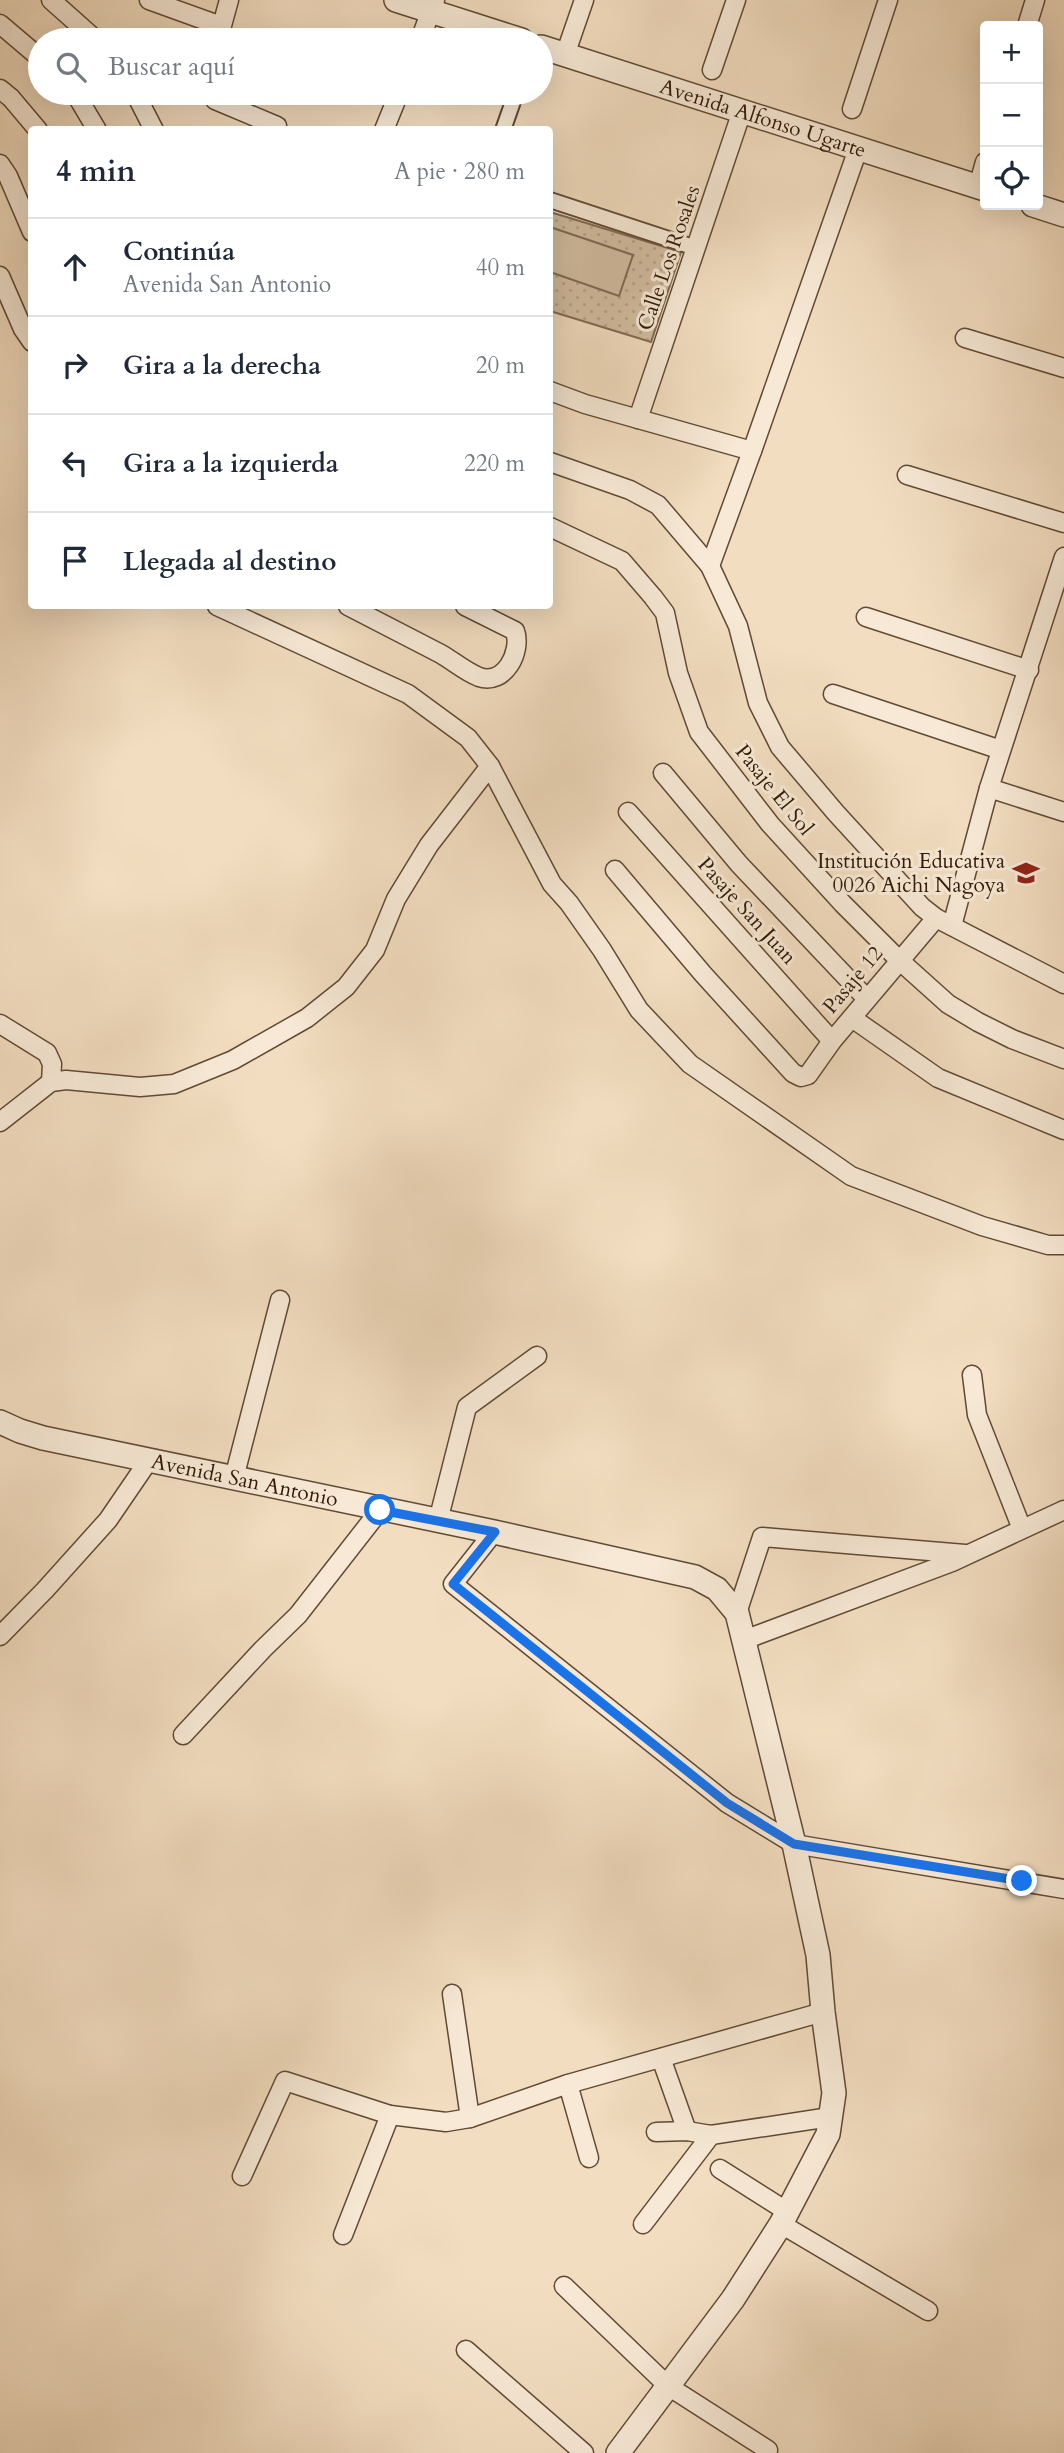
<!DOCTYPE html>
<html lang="es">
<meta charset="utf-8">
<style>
body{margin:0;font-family:Cardo,serif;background:#f6f6f7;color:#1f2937}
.controls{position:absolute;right:21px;top:21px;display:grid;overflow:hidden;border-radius:7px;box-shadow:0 7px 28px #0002}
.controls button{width:63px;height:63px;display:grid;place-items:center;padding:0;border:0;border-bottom:2px solid #e0e1e3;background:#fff;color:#1f2937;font:35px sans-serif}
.stop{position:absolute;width:21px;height:21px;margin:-16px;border:5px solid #1a73e8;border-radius:50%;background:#fff}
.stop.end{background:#1a73e8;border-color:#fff;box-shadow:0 2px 7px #0008}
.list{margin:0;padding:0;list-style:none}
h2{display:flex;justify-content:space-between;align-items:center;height:91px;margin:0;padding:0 28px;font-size:30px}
h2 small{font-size:23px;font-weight:400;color:#747a83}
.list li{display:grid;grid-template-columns:46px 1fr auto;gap:21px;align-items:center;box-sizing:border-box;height:98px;padding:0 28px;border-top:2px solid #e0e1e3}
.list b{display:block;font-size:26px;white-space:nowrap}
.list p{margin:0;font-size:23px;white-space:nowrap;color:#747a83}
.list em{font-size:23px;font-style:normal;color:#747a83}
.icon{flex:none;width:38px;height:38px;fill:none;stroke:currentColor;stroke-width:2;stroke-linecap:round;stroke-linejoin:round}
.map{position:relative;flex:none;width:1064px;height:2453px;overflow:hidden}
.search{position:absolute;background:#fff;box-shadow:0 7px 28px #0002;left:28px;top:28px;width:525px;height:77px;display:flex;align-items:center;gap:18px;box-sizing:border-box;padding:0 24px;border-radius:38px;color:#747a83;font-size:26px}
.panel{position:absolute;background:#fff;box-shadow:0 7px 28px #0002;left:28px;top:126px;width:525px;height:483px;border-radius:7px}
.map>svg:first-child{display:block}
</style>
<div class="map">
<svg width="1064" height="2453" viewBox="0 0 1064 2453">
<defs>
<pattern id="park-dots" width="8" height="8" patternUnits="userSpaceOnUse" patternTransform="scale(1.75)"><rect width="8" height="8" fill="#d1bca0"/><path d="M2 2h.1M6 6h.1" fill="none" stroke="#b4a188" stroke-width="1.8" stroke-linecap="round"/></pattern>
</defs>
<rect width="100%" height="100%" fill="#f2ddc0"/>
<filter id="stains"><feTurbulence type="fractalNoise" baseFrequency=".00286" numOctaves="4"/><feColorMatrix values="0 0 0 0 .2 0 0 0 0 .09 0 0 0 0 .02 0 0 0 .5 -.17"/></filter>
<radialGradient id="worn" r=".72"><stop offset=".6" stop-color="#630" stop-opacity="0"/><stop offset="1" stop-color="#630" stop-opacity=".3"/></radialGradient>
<!-- park -->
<path fill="url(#park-dots)" stroke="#806a53" stroke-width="2" d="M550 212 681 252 651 342 550 311Z"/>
<!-- pitch -->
<path fill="#d1bca0" stroke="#806a53" stroke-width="2" d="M550 227 633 255 619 296 550 272Z"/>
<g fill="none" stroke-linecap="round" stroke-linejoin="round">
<!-- pedestrian casing -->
<g stroke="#604a34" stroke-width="18">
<g id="pedestrian">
<path d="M503 130 516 93"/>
<path d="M550 200 696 248"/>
</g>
</g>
<!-- minor casing -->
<g stroke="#604a34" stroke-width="21">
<g id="minor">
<path d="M51 0 96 40"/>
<path d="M149 0 221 26"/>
<path d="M0 24 40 58"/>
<path d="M1027 26 1035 0"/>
<path d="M218 40 229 0"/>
<path d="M420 40 435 0"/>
<path d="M565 55 584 0"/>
<path d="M712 70 736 0"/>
<path d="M0 89 11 98 38 130"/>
<path d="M75 93 97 130"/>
<path d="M135 93 154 130"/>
<path d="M210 93 215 100 277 126"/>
<path d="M852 109 888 0"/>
<path d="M384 130 399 93"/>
<path d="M0 164 8 176 32 232"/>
<path d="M978 187 985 162"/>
<path d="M0 276 23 329 32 342"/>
<path d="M965 338 1064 368"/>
<path d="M550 391 585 404 752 451"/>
<path d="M638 419 742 111"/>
<path d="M550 462 630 490 658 505 710 566 738 626 758 703 780 747 836 813 922 907 936 918 1064 984"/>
<path d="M907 475 1064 523"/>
<path d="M550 527 622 561 653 597 665 613 678 673 699 732 770 824 843 904 899 960 948 1004 978 1022 1012 1039 1064 1059"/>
<path d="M710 566 752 451 858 149"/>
<path d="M217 606 408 694 468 738 490 766 552 884 569 903 602 950 639 1010 690 1064 851 1176 982 1226 1048 1245H1064"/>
<path d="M348 606C379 622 410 638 441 654 453 661 466 672 479 677 505 686 522 651 515 631L465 606"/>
<path d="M866 617 1029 670"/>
<path d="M833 694 1001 750"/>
<path d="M663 773 739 864 867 999"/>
<path d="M989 788 1064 812"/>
<path d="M628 812 832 1041"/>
<path d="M615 870 703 974 793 1073 801 1077 808 1075 832 1041 936 918"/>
<path d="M952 926 989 788 1064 557"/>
<path d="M852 1018 938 1078 1064 1130"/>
<path d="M0 1024 47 1053 52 1064 51 1082"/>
<path d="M0 1122 51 1082 66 1080 140 1087 174 1084 233 1060 307 1018 346 987 375 950 396 899 429 845 490 766"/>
<path d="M972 1375 977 1415 1022 1529"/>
<path d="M234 1478 280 1300"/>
<path d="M438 1521 467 1407 537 1356"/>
<path d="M494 1532 453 1584 727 1803 794 1844 1064 1889"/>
<path d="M737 1613 762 1537 965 1554"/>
<path d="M0 1636 45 1590 108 1520 149 1460"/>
<path d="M744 1640 952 1562 1064 1510"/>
<path d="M183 1735 263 1649 298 1615 380 1510"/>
<path d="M452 1994 470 2118"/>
<path d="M661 2058 687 2131"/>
<path d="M568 2084 589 2158"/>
<path d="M656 2132 687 2131 711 2135 830 2117"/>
<path d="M720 2169 788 2212"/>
<path d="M242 2176 285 2081 390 2115 446 2122 470 2118 568 2084 823 2012"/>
<path d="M643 2224 711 2135"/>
<path d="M781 2224 928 2311"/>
<path d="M343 2235 390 2115"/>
<path d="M564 2286 668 2386 768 2450"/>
<path d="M466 2350 584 2453"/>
</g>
</g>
<!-- tertiary casing -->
<g stroke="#604a34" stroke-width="26">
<g id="tertiary">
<path d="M396 0 521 40"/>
<path id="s1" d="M541 47 985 189"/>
<path d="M1033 205 1064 215"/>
<path id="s2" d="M0 1422 20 1431 43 1438 494 1532 695 1577 717 1589 737 1613 794 1844 818 1955 823 2012 834 2093 828 2134 781 2224 733 2299 618 2453"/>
</g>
</g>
<!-- pedestrian -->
<use href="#pedestrian" stroke="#f7e9d6" stroke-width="14"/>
<!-- minor -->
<use href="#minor" stroke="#f7e9d6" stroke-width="18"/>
<!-- tertiary -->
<use href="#tertiary" stroke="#f7e9d6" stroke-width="23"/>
</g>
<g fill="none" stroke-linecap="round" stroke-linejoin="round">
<!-- route -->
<path stroke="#1a73e8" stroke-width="9" d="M380 1510 495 1532 453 1584 727 1803 794 1844 1022 1881"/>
</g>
<!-- icons -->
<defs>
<g id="school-bare" transform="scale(2.1)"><path d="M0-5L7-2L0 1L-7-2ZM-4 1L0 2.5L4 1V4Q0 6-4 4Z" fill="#8f2418" stroke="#f7e9d6" stroke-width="2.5" paint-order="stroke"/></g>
</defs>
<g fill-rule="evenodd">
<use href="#school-bare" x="1026" y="873"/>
</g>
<g text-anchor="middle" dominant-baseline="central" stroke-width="6" stroke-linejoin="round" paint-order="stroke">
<!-- street labels -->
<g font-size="21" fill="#301906" stroke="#f7e9d6">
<text stroke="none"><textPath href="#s1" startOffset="233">Avenida Alfonso Ugarte</textPath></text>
<text transform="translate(669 258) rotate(-71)">Calle Los Rosales</text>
<text transform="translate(774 790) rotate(51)">Pasaje El Sol</text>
<text transform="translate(747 911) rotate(48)">Pasaje San Juan</text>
<text transform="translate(853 980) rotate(-50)">Pasaje 12</text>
<text stroke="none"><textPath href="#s2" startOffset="252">Avenida San Antonio</textPath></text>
</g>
<!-- poi labels -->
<g font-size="21" fill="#301906" stroke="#f7e9d6" text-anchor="end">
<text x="1005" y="861">Institución Educativa<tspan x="1005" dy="24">0026 Aichi Nagoya</tspan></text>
</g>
</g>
<rect width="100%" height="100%" filter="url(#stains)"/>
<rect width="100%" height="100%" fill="url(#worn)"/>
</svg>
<div class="controls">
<button>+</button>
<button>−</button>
<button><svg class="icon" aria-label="locate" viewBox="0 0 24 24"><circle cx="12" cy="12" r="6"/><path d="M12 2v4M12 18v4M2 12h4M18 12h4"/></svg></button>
</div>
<div class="stop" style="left:380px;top:1510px"></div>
<div class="stop end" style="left:1022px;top:1881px"></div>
<div class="search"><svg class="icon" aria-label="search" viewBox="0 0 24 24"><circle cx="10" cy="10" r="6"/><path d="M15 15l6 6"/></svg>Buscar aquí</div>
<section class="panel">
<h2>4 min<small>A pie · 280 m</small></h2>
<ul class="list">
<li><svg class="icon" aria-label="ahead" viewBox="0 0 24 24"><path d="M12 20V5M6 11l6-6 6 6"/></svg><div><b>Continúa</b><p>Avenida San Antonio</p></div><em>40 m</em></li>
<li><svg class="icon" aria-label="right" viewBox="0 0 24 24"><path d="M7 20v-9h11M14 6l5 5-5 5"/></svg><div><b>Gira a la derecha</b></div><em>20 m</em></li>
<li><svg class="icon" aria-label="left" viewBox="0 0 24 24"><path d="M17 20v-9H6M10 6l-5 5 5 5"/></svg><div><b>Gira a la izquierda</b></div><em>220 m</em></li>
<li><svg class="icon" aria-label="arrive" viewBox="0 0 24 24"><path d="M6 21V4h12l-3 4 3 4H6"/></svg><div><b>Llegada al destino</b></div></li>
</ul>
</section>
</div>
